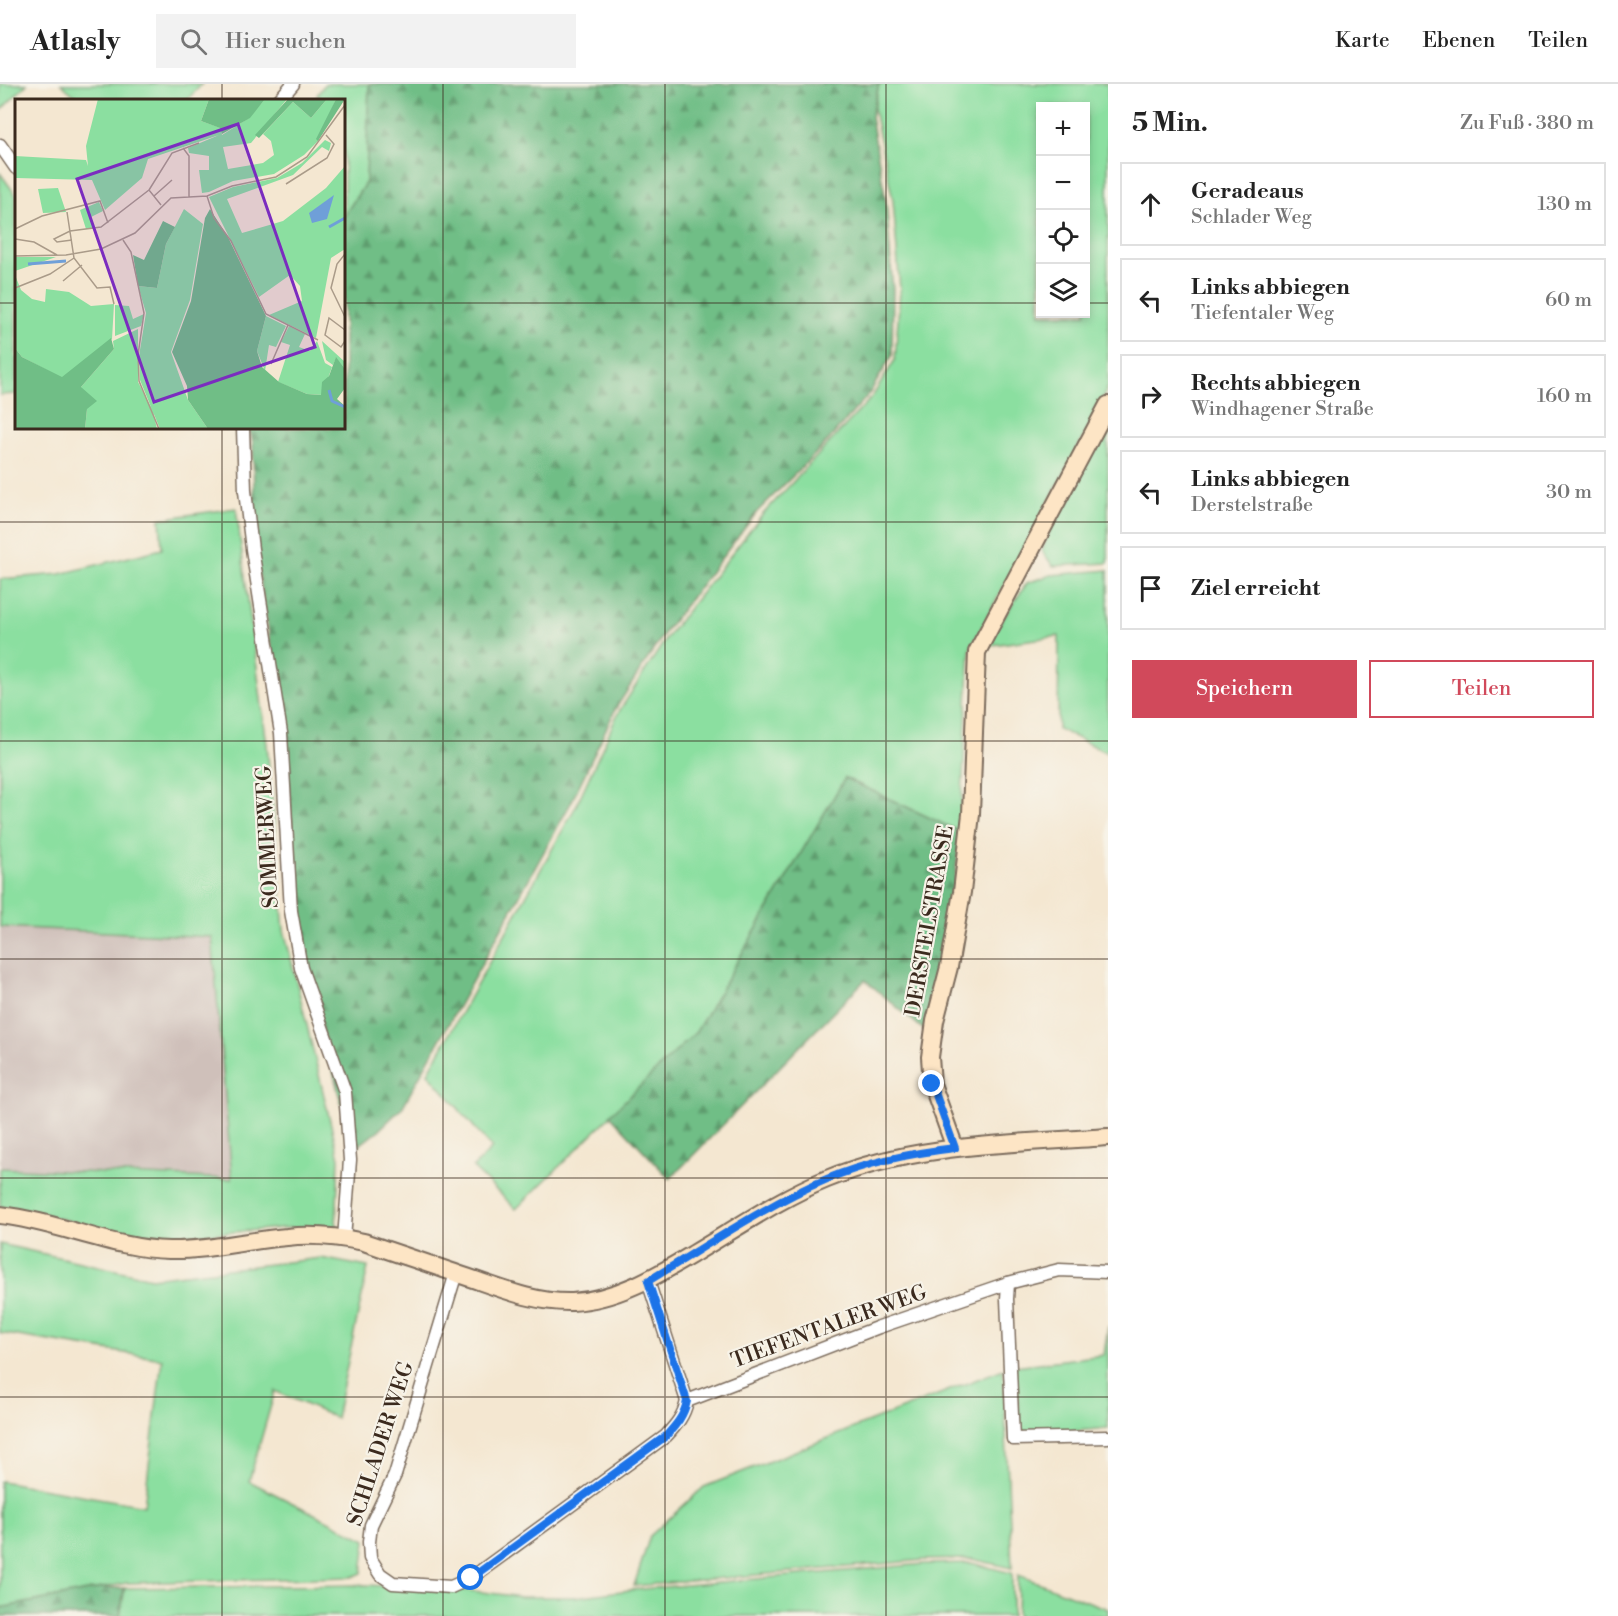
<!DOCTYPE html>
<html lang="de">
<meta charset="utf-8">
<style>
body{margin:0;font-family:"Libre Bodoni",serif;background:#f2f2f2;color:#222}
.controls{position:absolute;right:18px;top:18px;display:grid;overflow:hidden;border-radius:0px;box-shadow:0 3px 9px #0003}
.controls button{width:54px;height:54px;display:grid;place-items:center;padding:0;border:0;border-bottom:2px solid #e0e0e0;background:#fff;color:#222;font:30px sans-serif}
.stop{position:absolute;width:18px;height:18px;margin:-14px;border:4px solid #1a73e8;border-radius:50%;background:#fff}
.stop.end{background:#1a73e8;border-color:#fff;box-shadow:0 2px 6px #0008}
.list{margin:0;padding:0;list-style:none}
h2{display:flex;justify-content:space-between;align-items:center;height:78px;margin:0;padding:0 24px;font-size:26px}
h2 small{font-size:20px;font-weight:400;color:#767676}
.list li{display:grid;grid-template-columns:39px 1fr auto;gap:18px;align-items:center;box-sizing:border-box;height:84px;margin:0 12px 12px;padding:0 12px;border:2px solid #e0e0e0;border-radius:0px}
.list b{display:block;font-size:22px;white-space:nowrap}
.list p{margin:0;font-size:20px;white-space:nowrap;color:#767676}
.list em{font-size:20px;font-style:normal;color:#767676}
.actions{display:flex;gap:12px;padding:18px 24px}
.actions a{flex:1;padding:14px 0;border:2px solid #d1495b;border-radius:0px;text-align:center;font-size:21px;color:#d1495b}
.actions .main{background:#d1495b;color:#fff}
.icon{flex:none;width:33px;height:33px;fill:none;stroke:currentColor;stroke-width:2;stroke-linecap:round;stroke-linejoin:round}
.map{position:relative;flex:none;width:1108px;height:1532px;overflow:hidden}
header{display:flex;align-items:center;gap:36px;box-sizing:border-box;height:84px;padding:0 30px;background:#fff;border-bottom:2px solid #e0e0e0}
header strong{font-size:28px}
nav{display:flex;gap:33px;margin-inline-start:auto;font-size:21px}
.search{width:420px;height:54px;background:#f2f2f2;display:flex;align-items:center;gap:15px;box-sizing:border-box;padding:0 21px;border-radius:0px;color:#767676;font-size:22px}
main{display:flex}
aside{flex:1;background:#fff}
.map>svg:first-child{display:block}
</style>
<header>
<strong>Atlasly</strong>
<div class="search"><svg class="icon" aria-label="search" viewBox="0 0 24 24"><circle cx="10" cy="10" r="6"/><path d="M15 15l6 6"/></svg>Hier suchen</div>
<nav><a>Karte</a><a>Ebenen</a><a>Teilen</a></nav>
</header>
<main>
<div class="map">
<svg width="1108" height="1532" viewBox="0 0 1108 1532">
<defs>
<pattern id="forest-firs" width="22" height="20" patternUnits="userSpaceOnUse" patternTransform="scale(1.5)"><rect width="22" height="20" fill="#70be86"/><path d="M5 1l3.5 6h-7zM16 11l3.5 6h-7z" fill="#5d9b6d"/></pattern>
</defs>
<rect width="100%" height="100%" fill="#f7f3e8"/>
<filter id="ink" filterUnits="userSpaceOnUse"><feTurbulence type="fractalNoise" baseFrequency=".0167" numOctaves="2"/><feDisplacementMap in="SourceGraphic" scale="12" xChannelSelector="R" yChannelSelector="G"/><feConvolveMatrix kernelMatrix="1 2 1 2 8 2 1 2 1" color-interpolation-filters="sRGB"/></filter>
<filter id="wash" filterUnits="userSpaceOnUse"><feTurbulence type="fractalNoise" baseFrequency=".008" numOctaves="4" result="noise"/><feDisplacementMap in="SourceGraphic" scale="24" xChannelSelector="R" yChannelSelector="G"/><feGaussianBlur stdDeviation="1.35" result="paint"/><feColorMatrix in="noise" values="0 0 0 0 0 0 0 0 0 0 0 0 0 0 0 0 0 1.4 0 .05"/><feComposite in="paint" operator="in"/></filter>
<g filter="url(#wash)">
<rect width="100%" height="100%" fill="#f4e7d1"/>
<!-- industrial -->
<path fill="#cfc0ba" d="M0 843 212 853 232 1095 0 1084Z"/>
<!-- green -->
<g fill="#8bdfa0" stroke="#63845f" stroke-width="1.5" fill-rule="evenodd">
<path d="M0 0H27L0 27Z"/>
<path d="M61 0H202L187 16H80Z"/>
<path d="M325 0H369L366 98 344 132V16H323L317 11Z"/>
<path d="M879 0H1108V301L1101 320 970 565 960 748 845 694 696 948 516 1125 473 1084 492 1064 428 989 576 722 618 629 669 550 763 430 872 313 895 276 900 206 893 116 874 26ZM1040 22H1086V230H1040Z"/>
<path d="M0 89 16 111V310L0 311Z"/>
<path d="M1108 337V479L1053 482 1042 467 1055 431Z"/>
<path d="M236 424 267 661 284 846 339 1074 336 1143 282 1144 163 1154 123 1150 17 1124 0 1123V1084L232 1095 212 853 0 843V495L60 490 162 465 160 435Z"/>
<path d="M1108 486V669L1058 645 1059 552 984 562 1027 499 1051 491Z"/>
<path d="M0 1160 151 1194 321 1174 368 1183 336 1334 275 1307 249 1397 366 1456 362 1489 352 1493 127 1499 0 1524V1397L144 1422 162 1275 0 1249Z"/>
<path d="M1108 1242V1344L1054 1349 1020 1348 1015 1282 1104 1271Z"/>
<path d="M1003 1285 1012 1484 972 1475 924 1476 634 1502 650 1452 704 1403Z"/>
<path d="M971 1479 1012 1489V1532H120L125 1504 365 1501 457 1505 522 1513H575L630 1506 924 1480Z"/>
<path d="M1018 1491 1108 1525V1532H1017Z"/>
</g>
<!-- forest -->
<g fill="url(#forest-firs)" stroke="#567452" stroke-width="1.5">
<path d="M369 0H879L871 33 886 117 893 206 892 272 869 310 824 361 757 428 667 545 616 624 571 719 402 1024 378 1047 353 1066 300 857 285 647 255 465 253 359 249 344H344V132L366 98Z"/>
<path d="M845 694 960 748 951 833 940 891 925 947 865 896 670 1095 610 1031 696 948Z"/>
<path d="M103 1504H124L120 1532H0V1524Z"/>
</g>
</g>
<g filter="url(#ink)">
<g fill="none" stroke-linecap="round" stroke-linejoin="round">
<!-- street casing -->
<g stroke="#7c6c5d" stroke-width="15">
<g id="street">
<path d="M279 16 293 0"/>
<path d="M0 61 16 84"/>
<path d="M243 344 245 407 252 465 281 649 291 827 301 884 345 1008 350 1076 344 1155"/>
<path d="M456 1189 395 1391 371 1441 369 1458 370 1474 380 1490 393 1499 451 1503 471 1494 666 1352C676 1341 684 1332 687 1317"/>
<path d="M648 1197 687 1317 879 1243 1008 1199 1059 1186 1108 1188"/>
<path d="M1008 1199 1007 1215 1013 1355 1108 1353"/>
</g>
</g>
<!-- secondary casing -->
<g stroke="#7c6c5d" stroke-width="20">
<g id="secondary">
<path d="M955 1064 932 1000 930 973 935 937 949 883 962 808 971 730 977 568 1108 321"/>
<path d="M0 1131C56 1137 114 1165 169 1166 208 1167 248 1156 287 1153 312 1150 339 1153 364 1158 395 1169 427 1179 458 1190 495 1202 532 1219 572 1218 616 1216 656 1192 693 1170 737 1144 780 1114 827 1095 916 1059 1014 1060 1108 1053"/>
</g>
</g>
<!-- street -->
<use href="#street" stroke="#fff" stroke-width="12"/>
<!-- secondary -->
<use href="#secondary" stroke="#fde5c5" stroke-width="16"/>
</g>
</g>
<g fill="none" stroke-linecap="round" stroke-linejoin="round" filter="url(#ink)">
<!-- route -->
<path stroke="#1a73e8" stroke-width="8" d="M471 1494 666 1352C676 1341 684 1332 687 1317L648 1197C705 1163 765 1121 827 1095 868 1078 911 1069 955 1064L932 1000"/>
</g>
<!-- grid -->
<path fill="none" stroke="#3b2a1e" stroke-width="1.5" stroke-opacity="0.55" d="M222 0V16M443 0V1532M665 0V1532M886 0V1532M0 219H16M344 219H1040M1086 219H1108M222 344V1532M0 438H1108M0 657H1108M0 875H1108M0 1094H1108M0 1313H1108"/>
<g text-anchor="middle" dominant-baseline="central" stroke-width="4.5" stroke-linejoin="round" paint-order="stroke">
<!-- street labels -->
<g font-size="21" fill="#3b2a1e" stroke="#f7f3e8">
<text transform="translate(268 753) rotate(-93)">SOMMERWEG</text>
<text transform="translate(930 837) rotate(-80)">DERSTELSTRASSE</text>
<text transform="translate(829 1243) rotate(-20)">TIEFENTALER WEG</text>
<text transform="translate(381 1360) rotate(-72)">SCHLADER WEG</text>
</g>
</g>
<!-- overview -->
<g transform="translate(15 15)">
<rect width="330" height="330" fill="#f4e7d1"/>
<path d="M83 0H194L186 22 206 29 207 36 234 19 250 0H272L236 44 208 48 213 70 248 64 259 56 256 42 248 35 278 3 296 19 312 0H321L303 42 289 56 259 75 218 82 194 93 187 94 184 71H194V57L174 54 173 49 204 36 133 60 127 79 90 111 77 81 1 79 0 57 71 61 73 67 71 47ZM310 41 316 44 314 52 307 48 278 76 212 100 227 134 268 122 311 89 330 67V150L316 159 301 239 254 216 287 202 285 187 275 176 244 198 194 98 218 88 262 79 287 64ZM43 89 51 113 28 114 23 90ZM84 103 88 112 76 118 78 130H71L65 111ZM169 110 188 125 175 201 156 253 173 301 193 330H145L125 281 124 257 131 214 123 187 142 189 151 145ZM0 158H41L0 172ZM0 176 6 191 17 200 30 203 31 190 54 193 76 207 99 205 97 240 47 279 7 258 0 249ZM100 206 114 207 118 220 129 215 126 227 100 237ZM251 217 271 227 261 248 254 246 250 272 242 252ZM274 227 290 235 284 248 295 252 302 242 310 264 317 268 307 296 292 295 263 283 275 246 266 243ZM123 230V283L138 312 142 330H70L72 310 66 288 99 250 98 242ZM307 242 330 263V270L321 259 318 266 311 261Z" fill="#8bdfa0"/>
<path d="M194 0H250L235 19 207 35 205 29 186 22ZM273 0H312L296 19 278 3 244 39 240 36ZM321 0H330L303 42 301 40ZM195 110 213 138 251 217 242 252 247 268 264 283 292 295 306 296 307 283 314 277 321 258 330 270V289L322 300 330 307V330H193L173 301 172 287 157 253 176 202 190 119ZM148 122 160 128 151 145 142 189 123 187 118 156 129 161ZM96 239 99 250 66 288 82 302 72 310 70 330H0V249L7 258 47 278Z" fill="#70be86"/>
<path d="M319 96 312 120 297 124 294 114Z" fill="#6f9fd8"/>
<path fill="none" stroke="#6f9fd8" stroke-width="3" d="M314 128 330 119M13 165 51 162M314 291 317 302 330 308"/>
<path fill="none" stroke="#aa9b89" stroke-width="1.5" d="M168 49 174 57V98M271 85 312 59 319 45 311 36M134 91 157 54 184 44M139 97 157 81M192 97 199 119 216 142 251 215 303 241M52 113 59 159 82 189 95 188 99 205M0 130 27 117 85 102 93 124M0 140 19 143 42 156M57 141 42 143 39 140 55 132 86 128 134 91 146 106M108 141 116 153 129 214 123 256 124 282 144 330M330 155 322 165 316 189 330 218M0 157 51 156 86 150 120 134 156 99 192 97 217 87 261 78 292 58 330 6M48 182 67 166M0 189 35 175 59 159M330 231 314 219 310 236 326 248 330 242M256 265 273 226"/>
<path fill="#7b2cbf" fill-opacity="0.15" stroke="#7b2cbf" stroke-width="3" d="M223 25 300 248 139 303 62 80Z"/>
<rect width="330" height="330" fill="none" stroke="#3b2a1e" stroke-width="3"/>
</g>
</svg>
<div class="controls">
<button>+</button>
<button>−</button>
<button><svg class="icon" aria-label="locate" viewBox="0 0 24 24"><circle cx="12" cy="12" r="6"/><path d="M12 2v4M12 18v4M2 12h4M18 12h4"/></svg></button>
<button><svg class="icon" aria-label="layers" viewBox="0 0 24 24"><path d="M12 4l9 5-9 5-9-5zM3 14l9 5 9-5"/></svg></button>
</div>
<div class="stop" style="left:471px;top:1494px"></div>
<div class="stop end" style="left:932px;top:1000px"></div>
</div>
<aside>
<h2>5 Min.<small>Zu Fuß · 380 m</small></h2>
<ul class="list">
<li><svg class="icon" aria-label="ahead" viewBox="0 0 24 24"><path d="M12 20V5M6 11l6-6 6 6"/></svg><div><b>Geradeaus</b><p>Schlader Weg</p></div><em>130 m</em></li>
<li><svg class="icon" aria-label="left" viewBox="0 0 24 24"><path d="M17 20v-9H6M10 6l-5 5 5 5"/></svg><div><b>Links abbiegen</b><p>Tiefentaler Weg</p></div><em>60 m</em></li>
<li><svg class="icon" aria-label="right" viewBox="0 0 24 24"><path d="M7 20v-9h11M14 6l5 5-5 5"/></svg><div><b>Rechts abbiegen</b><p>Windhagener Straße</p></div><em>160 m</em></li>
<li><svg class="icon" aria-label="left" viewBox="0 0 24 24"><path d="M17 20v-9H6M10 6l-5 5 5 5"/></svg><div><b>Links abbiegen</b><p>Derstelstraße</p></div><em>30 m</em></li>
<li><svg class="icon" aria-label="arrive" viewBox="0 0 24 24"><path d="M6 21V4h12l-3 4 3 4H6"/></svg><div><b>Ziel erreicht</b></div></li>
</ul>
<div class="actions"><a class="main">Speichern</a><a>Teilen</a></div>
</aside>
</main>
